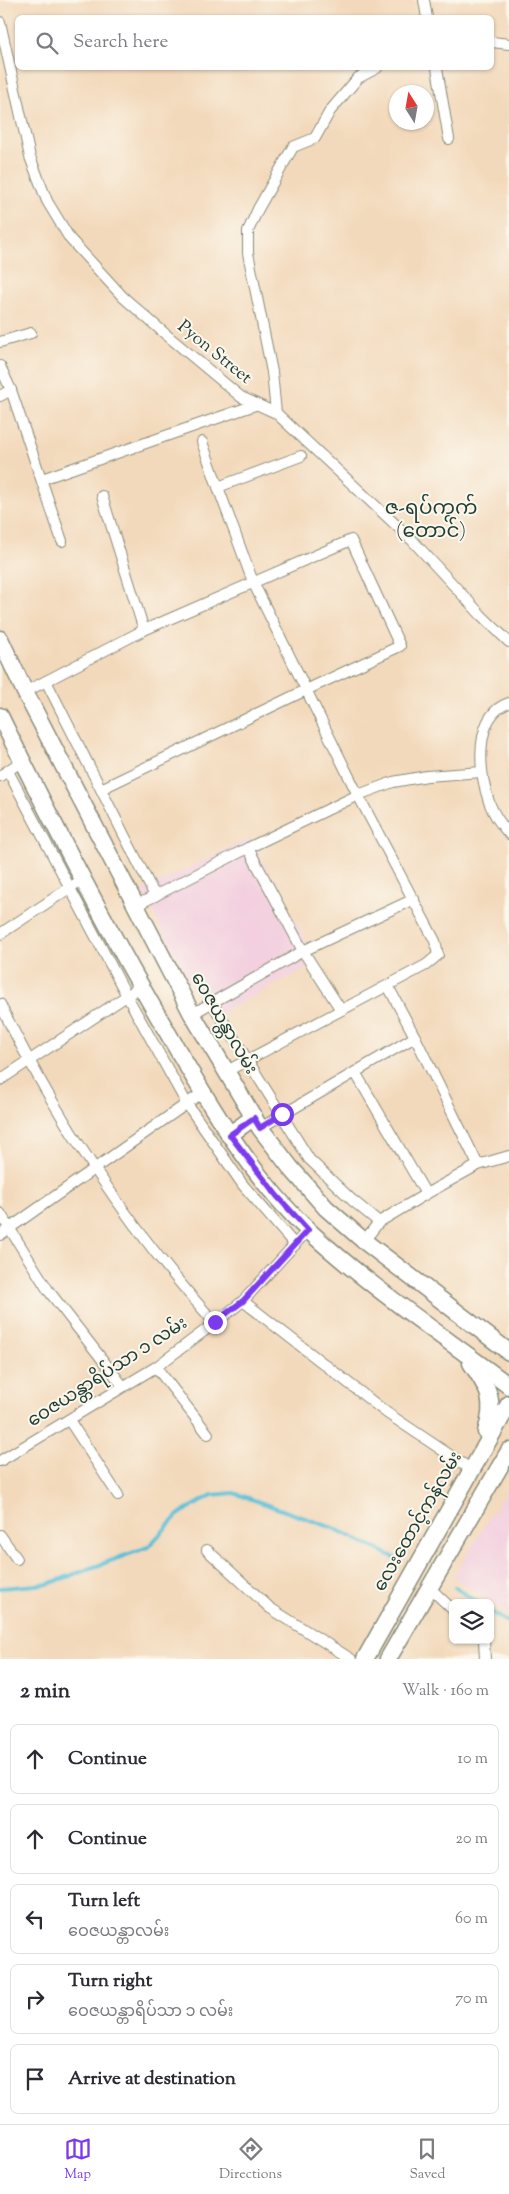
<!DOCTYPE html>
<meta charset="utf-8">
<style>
body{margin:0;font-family:"Sorts Mill Goudy","Noto Sans Myanmar",serif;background:#f2f2f3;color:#2b2b33}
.controls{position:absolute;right:15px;bottom:15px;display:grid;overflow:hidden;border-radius:8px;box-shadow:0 1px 4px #0004}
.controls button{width:45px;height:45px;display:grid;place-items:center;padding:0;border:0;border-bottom:1px solid #e1e1e2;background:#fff;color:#2b2b33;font:25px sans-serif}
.compass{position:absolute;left:389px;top:85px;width:45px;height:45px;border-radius:50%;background:#fff;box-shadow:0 1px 4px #0004;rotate:349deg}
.stop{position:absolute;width:15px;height:15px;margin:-11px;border:4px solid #7c3aed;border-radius:50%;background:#fff}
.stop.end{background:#7c3aed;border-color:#fff;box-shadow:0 1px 5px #0008}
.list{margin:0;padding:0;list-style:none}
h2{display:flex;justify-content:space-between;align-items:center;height:65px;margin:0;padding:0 20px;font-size:21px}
h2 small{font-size:16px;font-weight:400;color:#7c7c81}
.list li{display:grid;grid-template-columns:32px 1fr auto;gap:15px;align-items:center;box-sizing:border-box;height:70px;margin:0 10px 10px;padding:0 10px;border:1px solid #e1e1e2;border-radius:8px}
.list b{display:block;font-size:19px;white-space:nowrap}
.list p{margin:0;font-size:16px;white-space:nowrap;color:#7c7c81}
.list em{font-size:16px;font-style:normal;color:#7c7c81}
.icon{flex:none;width:28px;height:28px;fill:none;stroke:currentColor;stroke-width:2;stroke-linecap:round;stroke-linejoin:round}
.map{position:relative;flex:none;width:509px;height:1659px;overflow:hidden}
.search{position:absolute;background:#fff;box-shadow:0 1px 4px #0004;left:15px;right:15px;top:15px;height:55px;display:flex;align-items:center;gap:12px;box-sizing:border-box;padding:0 18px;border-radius:8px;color:#7c7c81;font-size:19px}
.sheet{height:465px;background:#fff}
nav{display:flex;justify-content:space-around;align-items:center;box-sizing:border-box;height:70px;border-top:1px solid #e1e1e2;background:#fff;font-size:14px;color:#7c7c81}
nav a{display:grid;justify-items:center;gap:2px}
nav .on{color:#7c3aed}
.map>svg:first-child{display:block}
</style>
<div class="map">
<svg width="509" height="1659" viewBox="0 0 509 1659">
<rect width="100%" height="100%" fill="#fbf7ec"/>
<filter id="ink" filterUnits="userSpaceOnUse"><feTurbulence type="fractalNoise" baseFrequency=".02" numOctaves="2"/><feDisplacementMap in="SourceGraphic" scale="10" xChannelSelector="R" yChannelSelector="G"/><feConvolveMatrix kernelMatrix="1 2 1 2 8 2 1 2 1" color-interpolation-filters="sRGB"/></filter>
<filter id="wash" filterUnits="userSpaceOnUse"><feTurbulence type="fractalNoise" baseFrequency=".0096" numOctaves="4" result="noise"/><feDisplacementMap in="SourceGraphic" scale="20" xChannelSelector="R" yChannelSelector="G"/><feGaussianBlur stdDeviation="1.12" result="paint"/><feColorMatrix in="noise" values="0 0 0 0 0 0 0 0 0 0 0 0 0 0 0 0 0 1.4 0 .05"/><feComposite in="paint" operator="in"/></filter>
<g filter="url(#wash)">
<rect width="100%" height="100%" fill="#f3d9bb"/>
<!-- built -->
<g fill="#f3cfdf">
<path d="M250 838 317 962 209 1019 142 891Z"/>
<path d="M509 1486V1614L453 1577Z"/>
</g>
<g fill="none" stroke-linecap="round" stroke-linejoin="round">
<!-- stream -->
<g stroke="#59bfd7" stroke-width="4">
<path d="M455 1587 478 1603"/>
<path d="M0 1588 48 1584 148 1547 178 1515 212 1495 234 1493 333 1528 400 1560"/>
<path d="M490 1611 509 1623"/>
</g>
</g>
</g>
<g filter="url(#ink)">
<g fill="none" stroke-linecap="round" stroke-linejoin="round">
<!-- street casing -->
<g stroke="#898b78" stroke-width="12">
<g id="street">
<path d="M424 0 427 18"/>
<path d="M0 22 30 157 47 201 70 239 123 297 163 332 241 397 276 413 412 540 481 615 509 642"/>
<path d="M492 42 509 44"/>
<path d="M437 68 449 139"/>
<path d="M0 342 31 333"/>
<path d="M0 366 11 390 62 541"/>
<path d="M0 396 11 390"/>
<path d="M276 413 272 372 248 253V231L258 209 293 147 315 138 330 111 358 78 377 68"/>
<path d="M202 442 218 487 301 456"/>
<path d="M42 479 255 405"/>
<path d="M218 487 253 582 358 795 435 941 438 955 426 965 227 1071"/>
<path d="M102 496 144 630"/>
<path d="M46 681 155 896"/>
<path d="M25 692 144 630 351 540 400 646 306 690 101 789"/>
<path d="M509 703C473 715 479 772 489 802 493 813 501 825 509 834"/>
<path d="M8 771 127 996 187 1104 243 1185 295 1245"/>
<path d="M0 776 22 761"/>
<path d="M248 848 303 951 341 1010"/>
<path d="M135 906 248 848 358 795 393 782 427 776 482 772"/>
<path d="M0 934 74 885"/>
<path d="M388 986 415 1037 478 1165"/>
<path d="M212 1003 309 1159 352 1200 379 1222"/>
<path d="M0 1004C55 1117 130 1230 215 1323"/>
<path d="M192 1014 303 951 414 899"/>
<path d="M355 1072 426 1194"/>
<path d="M0 1080 140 987"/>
<path d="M260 1128 415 1037"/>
<path d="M0 1213 48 1290 123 1386"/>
<path d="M0 1235 202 1093"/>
<path d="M364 1241 379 1222 426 1194 478 1165 509 1156"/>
<path d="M243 1301 387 1413 472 1470"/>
<path d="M156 1367 208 1434"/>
<path d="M69 1420 118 1495"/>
<path d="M0 1461 156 1367 215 1323 243 1301 308 1230"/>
<path d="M0 1535 17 1559"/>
<path d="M207 1550 270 1608 351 1659"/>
<path d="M430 1588 453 1610"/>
<path d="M484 1640 485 1659"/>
</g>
</g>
<!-- primary casing -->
<g stroke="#898b78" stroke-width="19">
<g id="primary">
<path d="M0 639 25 692 192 1014 260 1128 290 1167 326 1208 364 1241 509 1352"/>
<path d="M0 716C53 824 108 931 169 1035 207 1101 252 1178 309 1231 370 1287 443 1336 509 1386"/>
<path d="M229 1135 254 1117"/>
<path d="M471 1363C489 1389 496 1401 486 1432"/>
<path d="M365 1659 509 1404"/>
<path d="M388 1659 509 1451"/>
</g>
</g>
<!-- street -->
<use href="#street" stroke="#fff" stroke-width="10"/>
<!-- primary -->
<use href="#primary" stroke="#fff" stroke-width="16"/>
</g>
</g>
<g fill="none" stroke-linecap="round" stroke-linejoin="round" filter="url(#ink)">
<!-- route -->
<path stroke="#7c3aed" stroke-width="6" d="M215 1322 243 1301 308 1230 277 1196 230 1135 254 1118 260 1128 282 1114"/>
</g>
<g text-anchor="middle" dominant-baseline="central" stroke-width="4" stroke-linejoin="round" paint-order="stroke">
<!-- street labels -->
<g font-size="18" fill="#1f3d34" stroke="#fbf7ec">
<text transform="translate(214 353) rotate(39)">Pyon Street</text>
<text transform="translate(223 1024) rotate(60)">ဝေဇယန္တာလမ်း</text>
<text transform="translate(108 1373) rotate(-33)">ဝေဇယန္တာရိပ်သာ ၁ လမ်း</text>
<text transform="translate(419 1522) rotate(-60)">လေးထောင့်ကန်လမ်း</text>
</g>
<!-- quarter labels -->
<g font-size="20" fill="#1f3d34" stroke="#fbf7ec">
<text x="431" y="509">ဇ-ရပ်ကွက်<tspan x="431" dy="23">(တောင်)</tspan></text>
</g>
</g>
</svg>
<div class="controls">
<button><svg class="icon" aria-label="layers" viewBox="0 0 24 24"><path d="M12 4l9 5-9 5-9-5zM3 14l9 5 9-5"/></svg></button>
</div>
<svg class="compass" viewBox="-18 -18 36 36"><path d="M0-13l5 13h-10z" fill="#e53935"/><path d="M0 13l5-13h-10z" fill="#7c7c81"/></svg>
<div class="stop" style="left:282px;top:1114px"></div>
<div class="stop end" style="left:215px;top:1322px"></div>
<div class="search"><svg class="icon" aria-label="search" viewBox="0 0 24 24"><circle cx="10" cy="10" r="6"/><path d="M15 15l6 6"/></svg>Search here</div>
</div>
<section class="sheet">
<h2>2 min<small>Walk · 160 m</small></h2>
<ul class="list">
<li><svg class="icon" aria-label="ahead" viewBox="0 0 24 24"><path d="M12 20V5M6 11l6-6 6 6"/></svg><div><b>Continue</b></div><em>10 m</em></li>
<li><svg class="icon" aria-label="ahead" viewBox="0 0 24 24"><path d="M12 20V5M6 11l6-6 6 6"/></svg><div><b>Continue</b></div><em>20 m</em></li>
<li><svg class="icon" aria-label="left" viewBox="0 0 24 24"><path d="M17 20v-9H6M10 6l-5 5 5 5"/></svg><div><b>Turn left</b><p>ဝေဇယန္တာလမ်း</p></div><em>60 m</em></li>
<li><svg class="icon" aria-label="right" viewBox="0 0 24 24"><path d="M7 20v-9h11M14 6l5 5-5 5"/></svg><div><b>Turn right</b><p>ဝေဇယန္တာရိပ်သာ ၁ လမ်း</p></div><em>70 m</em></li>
<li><svg class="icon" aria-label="arrive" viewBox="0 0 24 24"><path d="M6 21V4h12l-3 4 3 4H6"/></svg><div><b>Arrive at destination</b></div></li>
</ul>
</section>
<nav>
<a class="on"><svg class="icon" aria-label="map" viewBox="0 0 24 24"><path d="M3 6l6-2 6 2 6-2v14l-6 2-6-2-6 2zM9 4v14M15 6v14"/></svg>Map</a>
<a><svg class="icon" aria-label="directions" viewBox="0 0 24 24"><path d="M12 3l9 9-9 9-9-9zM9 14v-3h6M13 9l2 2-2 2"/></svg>Directions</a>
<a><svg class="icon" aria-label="saved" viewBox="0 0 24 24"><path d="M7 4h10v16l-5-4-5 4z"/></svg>Saved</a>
</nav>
